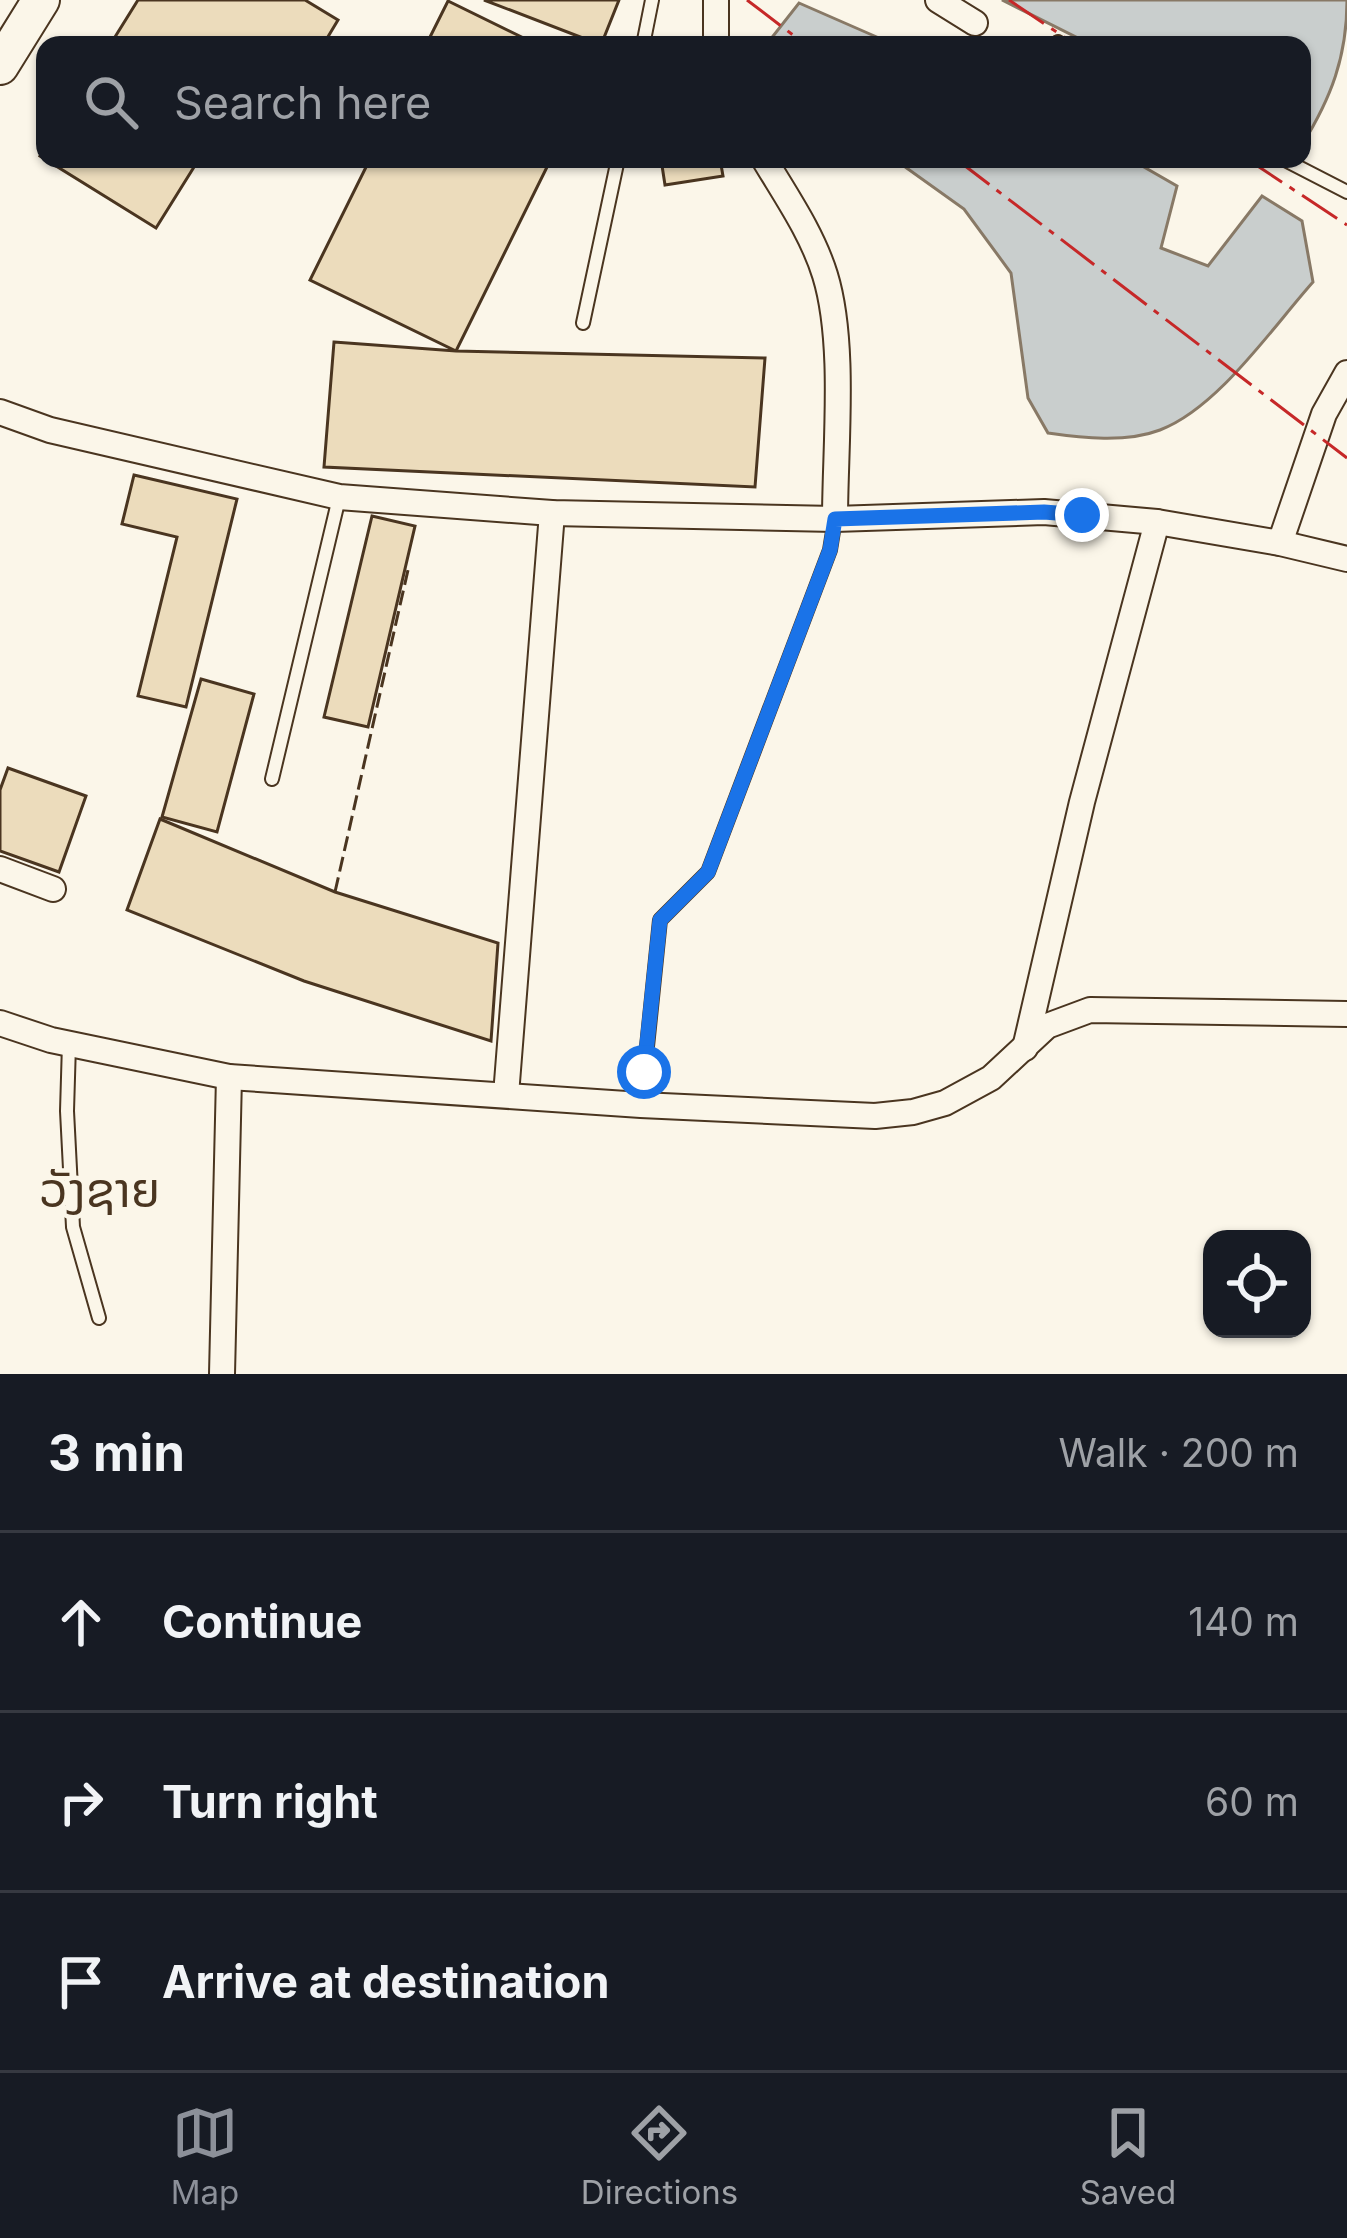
<!DOCTYPE html>
<meta charset="utf-8">
<style>
body{margin:0;font-family:Inter,"Noto Sans Lao",sans-serif;background:#20242c;color:#f1f3f6}
.controls{position:absolute;right:36px;bottom:36px;display:grid;overflow:hidden;border-radius:24px;box-shadow:0 3px 9px #0004}
.controls button{width:108px;height:108px;display:grid;place-items:center;padding:0;border:0;border-bottom:3px solid #363941;background:#171b24;color:#f1f3f6;font:60px sans-serif}
.stop{position:absolute;width:36px;height:36px;margin:-27px;border:9px solid #1a73e8;border-radius:50%;background:#fff}
.stop.end{background:#1a73e8;border-color:#fff;box-shadow:0 3px 12px #0008}
.list{margin:0;padding:0;list-style:none}
h2{display:flex;justify-content:space-between;align-items:center;height:156px;margin:0;padding:0 48px;font-size:51px}
h2 small{font-size:39px;font-weight:400;color:#9ea1a6}
.list li{display:grid;grid-template-columns:78px 1fr auto;gap:36px;align-items:center;box-sizing:border-box;height:180px;padding:0 48px;border-top:3px solid #363941}
.list b{display:block;font-size:45px;white-space:nowrap}
.list em{font-size:39px;font-style:normal;color:#9ea1a6}
.icon{flex:none;width:66px;height:66px;fill:none;stroke:currentColor;stroke-width:2;stroke-linecap:round;stroke-linejoin:round}
.map{position:relative;flex:none;width:1347px;height:1374px;overflow:hidden}
.search{position:absolute;background:#171b24;box-shadow:0 3px 9px #0004;left:36px;right:36px;top:36px;height:132px;display:flex;align-items:center;gap:30px;box-sizing:border-box;padding:0 42px;border-radius:24px;color:#9ea1a6;font-size:45px}
.sheet{height:696px;background:#171b24}
nav{display:flex;justify-content:space-around;align-items:center;box-sizing:border-box;height:168px;border-top:3px solid #363941;background:#171b24;font-size:33px;color:#9ea1a6}
nav a{display:grid;justify-items:center;gap:6px}
nav .on{color:#8c9099}
.map>svg:first-child{display:block}
</style>
<div class="map">
<svg width="1347" height="1374" viewBox="0 0 1347 1374">
<rect width="100%" height="100%" fill="#fbf6e9"/>
<!-- water -->
<g fill="#c9cecd" stroke="#887966" stroke-width="3">
<path d="M1002 0H1347C1347 57 1331 98 1302 145V45H1092Z"/>
<path d="M799 3 895 45H766Z"/>
<path d="M894 159H1130L1177 186 1161 248 1208 266 1262 196 1302 221 1313 282C1272 328 1218 408 1160 430 1126 443 1082 438 1048 433L1028 398 1011 273 964 209Z"/>
</g>
<!-- building -->
<g fill="#ecdcbc" stroke="#4a3520" stroke-width="3">
<path d="M138 0H305L338 20 323 45H110Z"/>
<path d="M484 0H619L601 45Z"/>
<path d="M448 1 538 45H426Z"/>
<path d="M45 149V159H199L156 228 40 156Z"/>
<path d="M370 159H551L456 351 310 280Z"/>
<path d="M661 159H720L723 176 665 185Z"/>
<path d="M334 342 456 351 765 358 755 487 324 467Z"/>
<path d="M134 475 237 499 186 707 138 696 177 537 122 524Z"/>
<path d="M372 516 415 526 368 727 324 717Z"/>
<path d="M201 679 254 694 217 832 162 817Z"/>
<path d="M8 768 86 796 59 872 0 851V790Z"/>
<path d="M160 819 335 892 498 943 491 1041 304 981 127 910Z"/>
</g>
<g fill="none" stroke-linecap="round" stroke-linejoin="round">
<!-- lane casing -->
<g stroke="#4a3520" stroke-width="16">
<g id="lane">
<path d="M1058 42 1063 45"/>
<path d="M643 45 652 0"/>
<path d="M1283 159 1347 192"/>
<path d="M583 323 618 159"/>
<path d="M272 779 339 498"/>
<path d="M69 1044 67 1111 73 1227 99 1318"/>
<path d="M641 1105 660 920 708 872 830 550 835 519"/>
</g>
</g>
<!-- street casing -->
<g stroke="#4a3520" stroke-width="28">
<g id="street">
<path d="M716 0V45"/>
<path d="M938 0 975 23"/>
<path d="M764 159C786 196 812 233 825 275 846 343 835 447 835 519"/>
<path d="M0 412 50 430 339 497 552 513 835 519 1044 512 1157 522 1280 543 1347 559"/>
<path d="M1280 543 1324 414 1347 373"/>
<path d="M0 869 53 889"/>
<path d="M0 1023 51 1040 229 1077 641 1105 875 1116 913 1112 945 1103 991 1078 1047 1026 1090 1010 1347 1014"/>
<path d="M1025 1048 1082 802 1157 522"/>
<path d="M506 1095 552 513"/>
<path d="M222 1374 229 1077"/>
</g>
</g>
<!-- secondary casing -->
<g stroke="#4a3520" stroke-width="40">
<path id="secondary" d="M0 66 41 0"/>
</g>
<!-- lane -->
<use href="#lane" stroke="#fbf6e9" stroke-width="12"/>
<!-- street -->
<use href="#street" stroke="#fbf6e9" stroke-width="24"/>
<!-- secondary -->
<use href="#secondary" stroke="#fbf6e9" stroke-width="36"/>
<!-- fence -->
<path stroke="#4a3520" stroke-width="3" stroke-dasharray="15 6" stroke-linecap="butt" d="M335 892 408 570"/>
<!-- power -->
<g stroke="#c62828" stroke-width="3" stroke-dasharray="42 9 6 9" stroke-linecap="butt">
<path d="M747 0 806 45"/>
<path d="M1009 0 1076 45"/>
<path d="M956 159 1347 458"/>
<path d="M1247 159 1347 225"/>
</g>
</g>
<g fill="none" stroke-linecap="round" stroke-linejoin="round">
<!-- route -->
<path stroke="#1a73e8" stroke-width="15" d="M644 1072 660 920 708 872 830 550 835 519 1044 512 1082 515"/>
</g>
<g text-anchor="middle" dominant-baseline="central" stroke-width="9" stroke-linejoin="round" paint-order="stroke">
<!-- quarter labels -->
<g font-size="48" fill="#4a3520" stroke="#fbf6e9">
<text x="100" y="1189">ວັງຊາຍ</text>
</g>
</g>
</svg>
<div class="controls">
<button><svg class="icon" aria-label="locate" viewBox="0 0 24 24"><circle cx="12" cy="12" r="6"/><path d="M12 2v4M12 18v4M2 12h4M18 12h4"/></svg></button>
</div>
<div class="stop" style="left:644px;top:1072px"></div>
<div class="stop end" style="left:1082px;top:515px"></div>
<div class="search"><svg class="icon" aria-label="search" viewBox="0 0 24 24"><circle cx="10" cy="10" r="6"/><path d="M15 15l6 6"/></svg>Search here</div>
</div>
<section class="sheet">
<h2>3 min<small>Walk · 200 m</small></h2>
<ul class="list">
<li><svg class="icon" aria-label="ahead" viewBox="0 0 24 24"><path d="M12 20V5M6 11l6-6 6 6"/></svg><div><b>Continue</b></div><em>140 m</em></li>
<li><svg class="icon" aria-label="right" viewBox="0 0 24 24"><path d="M7 20v-9h11M14 6l5 5-5 5"/></svg><div><b>Turn right</b></div><em>60 m</em></li>
<li><svg class="icon" aria-label="arrive" viewBox="0 0 24 24"><path d="M6 21V4h12l-3 4 3 4H6"/></svg><div><b>Arrive at destination</b></div></li>
</ul>
</section>
<nav>
<a class="on"><svg class="icon" aria-label="map" viewBox="0 0 24 24"><path d="M3 6l6-2 6 2 6-2v14l-6 2-6-2-6 2zM9 4v14M15 6v14"/></svg>Map</a>
<a><svg class="icon" aria-label="directions" viewBox="0 0 24 24"><path d="M12 3l9 9-9 9-9-9zM9 14v-3h6M13 9l2 2-2 2"/></svg>Directions</a>
<a><svg class="icon" aria-label="saved" viewBox="0 0 24 24"><path d="M7 4h10v16l-5-4-5 4z"/></svg>Saved</a>
</nav>
